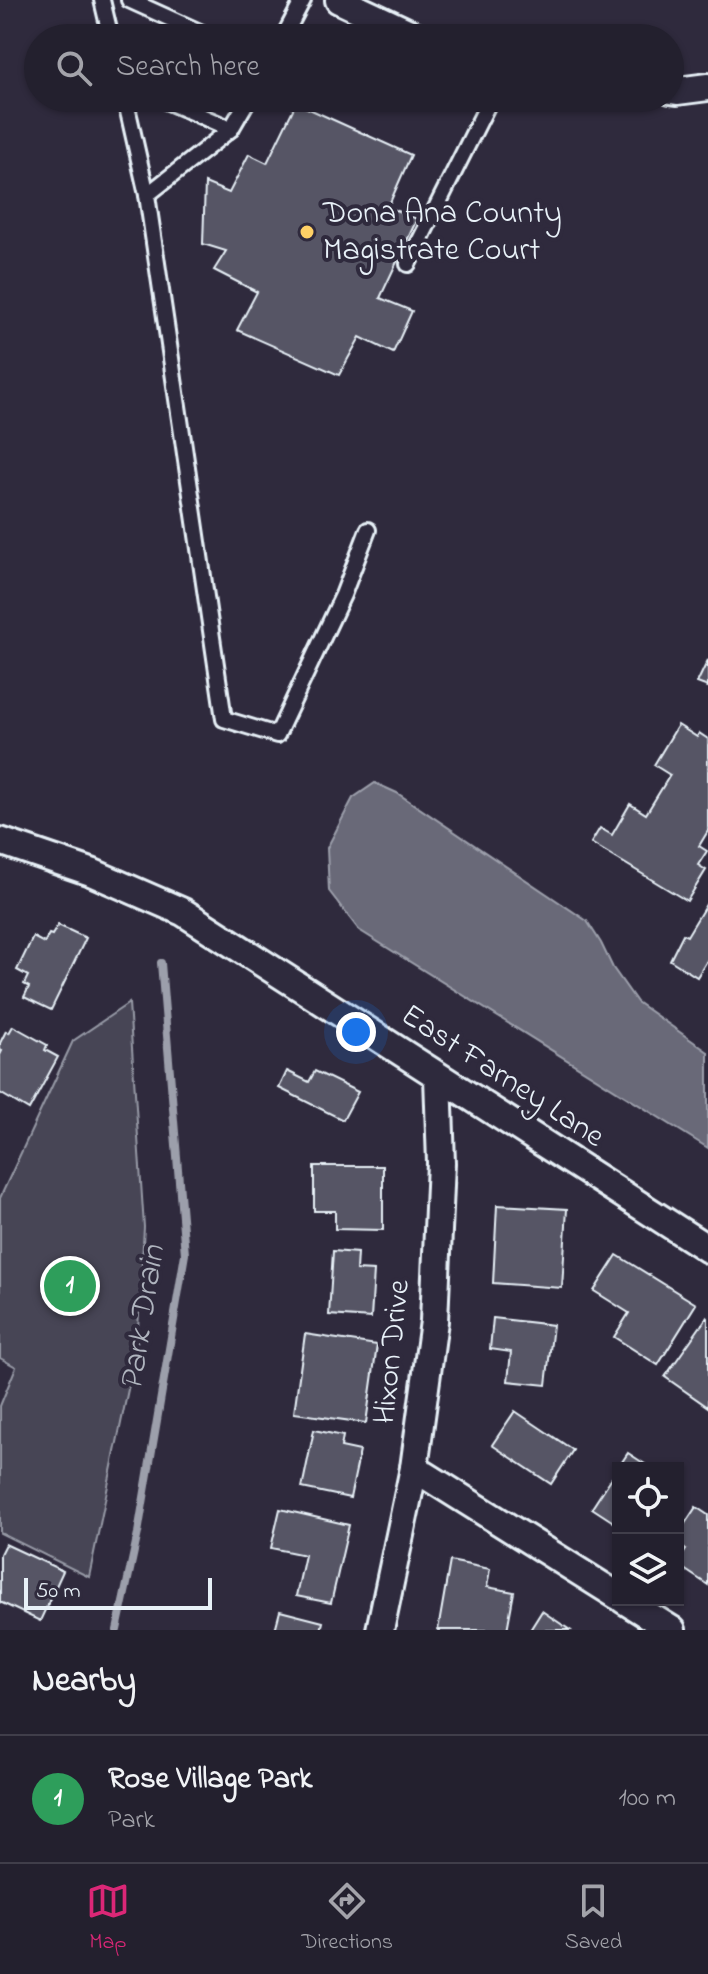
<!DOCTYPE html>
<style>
body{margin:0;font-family:"Indie Flower",sans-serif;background:#2b2836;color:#f1f3f6}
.controls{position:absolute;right:24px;bottom:24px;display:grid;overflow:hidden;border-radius:0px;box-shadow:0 2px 6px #0004}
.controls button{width:72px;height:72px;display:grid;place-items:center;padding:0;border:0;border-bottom:2px solid #403e4a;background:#23202e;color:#f1f3f6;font:40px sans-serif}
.scale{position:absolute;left:24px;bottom:20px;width:188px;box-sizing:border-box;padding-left:8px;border:4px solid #e8f1f8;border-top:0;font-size:22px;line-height:28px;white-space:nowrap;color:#e8f1f8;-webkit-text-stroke:6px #2f2a3d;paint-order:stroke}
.you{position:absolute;left:356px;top:1032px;width:28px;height:28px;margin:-20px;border:6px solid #fff;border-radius:50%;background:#1a73e8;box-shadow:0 0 0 12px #1a73e833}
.badge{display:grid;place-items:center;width:52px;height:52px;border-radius:50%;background:#db2777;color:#fff;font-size:26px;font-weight:700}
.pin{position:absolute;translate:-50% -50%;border:4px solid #fff;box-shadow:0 2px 8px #0006}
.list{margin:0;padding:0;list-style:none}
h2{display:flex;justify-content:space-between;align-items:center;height:104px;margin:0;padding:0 32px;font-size:34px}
h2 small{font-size:26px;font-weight:400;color:#a3a3aa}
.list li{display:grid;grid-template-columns:52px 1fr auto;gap:24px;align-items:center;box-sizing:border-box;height:128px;padding:0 32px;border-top:2px solid #403e4a}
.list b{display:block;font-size:30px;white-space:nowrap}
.list p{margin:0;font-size:26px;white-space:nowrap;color:#a3a3aa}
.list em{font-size:26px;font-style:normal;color:#a3a3aa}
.icon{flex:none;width:44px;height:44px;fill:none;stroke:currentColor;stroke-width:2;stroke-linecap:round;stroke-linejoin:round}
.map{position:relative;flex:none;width:708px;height:1630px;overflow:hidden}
.search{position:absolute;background:#23202e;box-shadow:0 2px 6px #0004;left:24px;right:24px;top:24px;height:88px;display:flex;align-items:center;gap:20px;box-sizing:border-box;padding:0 28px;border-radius:44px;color:#a3a3aa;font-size:30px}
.sheet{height:232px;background:#23202e}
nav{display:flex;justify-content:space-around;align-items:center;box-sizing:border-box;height:112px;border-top:2px solid #403e4a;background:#23202e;font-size:22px;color:#a3a3aa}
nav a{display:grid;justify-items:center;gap:4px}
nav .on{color:#db2777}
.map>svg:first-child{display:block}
</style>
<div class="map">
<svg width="708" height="1630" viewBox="0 0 708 1630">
<rect width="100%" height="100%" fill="#2f2a3d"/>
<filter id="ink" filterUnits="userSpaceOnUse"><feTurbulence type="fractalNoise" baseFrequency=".0125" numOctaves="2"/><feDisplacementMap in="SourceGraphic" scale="16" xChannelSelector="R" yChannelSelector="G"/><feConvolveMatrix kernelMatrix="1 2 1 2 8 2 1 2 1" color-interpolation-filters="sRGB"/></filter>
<g filter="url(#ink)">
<!-- green -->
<path fill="#464455" stroke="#979aa6" stroke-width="2" d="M129 1003 144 1227 137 1346 89 1577 0 1533V1406L16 1367 0 1358V1198L73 1041Z"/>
<!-- water -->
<path fill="#696978" stroke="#9c9fab" stroke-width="2" d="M375 783 397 793 587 921 601 943 613 968 637 1002 708 1052V1148L359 930 329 891 327 848 353 798Z"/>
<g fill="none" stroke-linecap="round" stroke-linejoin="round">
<!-- stream -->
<path stroke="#9c9fab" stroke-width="8" d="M117 1630 138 1533 185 1254 161 963"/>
</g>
<!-- building -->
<g fill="#575565" stroke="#e8f1f8" stroke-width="2">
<path d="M296 103 411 155 388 207 417 219 380 298 412 311 393 353 360 337 339 375 237 330 257 292 214 270 226 251 203 244 205 183 229 193 249 154 267 163Z"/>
<path d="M708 660V687L697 683Z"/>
<path d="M678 725 697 737 699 733 708 739V831L699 846 707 851 698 865 706 870 687 901 591 843 600 828 612 835 630 804 646 814 670 775 654 765Z"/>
<path d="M708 901V959L697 977 670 960 683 934 687 936Z"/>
<path d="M58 925 86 938 51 1010 24 997 29 987 24 984 28 976 17 970 33 937 44 943 49 934 52 935Z"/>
<path d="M13 1026 47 1045 45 1050 58 1057 29 1110 0 1093V1055L2 1051 0 1050V1043L6 1031 9 1033Z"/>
<path d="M287 1071 309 1082 315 1071 358 1092 343 1120 279 1088Z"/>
<path d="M314 1166H383V1230L335 1229V1211H314Z"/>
<path d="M497 1205 567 1209 562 1288 493 1283Z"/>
<path d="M333 1251 357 1253 356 1270 374 1271 371 1318 329 1315Z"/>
<path d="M617 1255 696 1304 658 1365 614 1337 629 1313 594 1291Z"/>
<path d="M707 1317 708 1318V1407L665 1377Z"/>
<path d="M493 1318 553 1325 546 1385 508 1381 511 1352 490 1349Z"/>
<path d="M305 1334 377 1345 366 1423 294 1413Z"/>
<path d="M515 1411 573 1450 551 1484 492 1445Z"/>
<path d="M314 1430 343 1436 341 1447 360 1451 350 1498 302 1488Z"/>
<path d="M628 1453 651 1468H618Z"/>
<path d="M618 1468V1525L592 1508Z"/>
<path d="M696 1507 708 1515V1585L678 1565V1562L686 1550 678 1544V1534Z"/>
<path d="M280 1509 349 1525 331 1603 296 1596 305 1555 271 1548Z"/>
<path d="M5 1544 63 1571 40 1621 0 1602V1554Z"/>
<path d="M450 1561 490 1569 487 1587 514 1592 507 1630H438Z"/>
<path d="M280 1611 323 1622 321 1630H275Z"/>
<path d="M542 1611 570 1630H530Z"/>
</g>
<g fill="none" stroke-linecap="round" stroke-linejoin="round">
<!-- service casing -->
<g stroke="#e8f1f8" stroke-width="20">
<g id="service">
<path d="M102 0 111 38"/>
<path d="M129 0 213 38"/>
<path d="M283 38 303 0"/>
<path d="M125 98 147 195"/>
<path d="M159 98 231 129"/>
<path d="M249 98 231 129 147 195 224 719 277 735 343 595 368 530"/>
<path d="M408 264 491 98"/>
</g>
</g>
<!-- minor casing -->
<g stroke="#e8f1f8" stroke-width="32">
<g id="minor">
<path d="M339 0 420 38"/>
<path d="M670 90 677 91 708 87"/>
<path d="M0 841 91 872 183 912 708 1249"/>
<path d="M414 1468 618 1596"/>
<path d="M624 1600 672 1630"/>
<path d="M380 1630 414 1468 434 1321 441 1163 438 1077"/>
</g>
</g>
<!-- service -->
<use href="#service" stroke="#2f2a3d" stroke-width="14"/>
<!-- minor -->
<use href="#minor" stroke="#2f2a3d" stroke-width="26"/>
</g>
</g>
<!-- markers -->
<circle fill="#ffd166" stroke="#2f2a3d" stroke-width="3" cx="307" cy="232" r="8"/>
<g text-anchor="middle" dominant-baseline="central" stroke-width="8" stroke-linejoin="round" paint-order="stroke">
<!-- poi labels -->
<g font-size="32" fill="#e8f1f8" stroke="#2f2a3d" text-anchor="start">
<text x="323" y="214">Dona Ana County<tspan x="323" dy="37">Magistrate Court</tspan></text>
</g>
<!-- street labels -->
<g font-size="32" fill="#e8f1f8" stroke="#2f2a3d">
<text transform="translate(502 1077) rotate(33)">East Farney Lane</text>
<text transform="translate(393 1352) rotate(-84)">Hixon Drive</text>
</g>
<!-- water labels -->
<g font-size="34" font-style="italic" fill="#afb4be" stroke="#2f2a3d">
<text transform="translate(144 1318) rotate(-81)">Park Drain</text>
</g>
</g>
</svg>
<div class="controls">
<button><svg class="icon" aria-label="locate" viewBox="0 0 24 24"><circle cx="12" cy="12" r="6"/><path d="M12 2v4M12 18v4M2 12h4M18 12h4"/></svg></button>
<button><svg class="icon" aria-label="layers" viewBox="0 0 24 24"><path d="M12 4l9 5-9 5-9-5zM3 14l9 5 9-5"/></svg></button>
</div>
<div class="scale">50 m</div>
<div class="you"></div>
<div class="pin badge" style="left:70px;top:1286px;background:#2e9e5b">1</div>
<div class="search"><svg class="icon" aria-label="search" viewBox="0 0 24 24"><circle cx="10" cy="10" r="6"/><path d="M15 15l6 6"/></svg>Search here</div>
</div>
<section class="sheet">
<h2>Nearby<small></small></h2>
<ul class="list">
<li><span class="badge" style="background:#2e9e5b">1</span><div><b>Rose Village Park</b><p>Park</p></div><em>100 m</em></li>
</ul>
</section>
<nav>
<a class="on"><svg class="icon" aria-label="map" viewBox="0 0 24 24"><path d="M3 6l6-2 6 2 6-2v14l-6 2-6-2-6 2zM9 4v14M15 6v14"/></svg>Map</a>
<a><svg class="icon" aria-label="directions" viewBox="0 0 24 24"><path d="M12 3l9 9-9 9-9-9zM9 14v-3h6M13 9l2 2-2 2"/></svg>Directions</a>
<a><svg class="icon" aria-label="saved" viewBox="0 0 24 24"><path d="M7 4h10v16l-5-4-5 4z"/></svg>Saved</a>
</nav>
